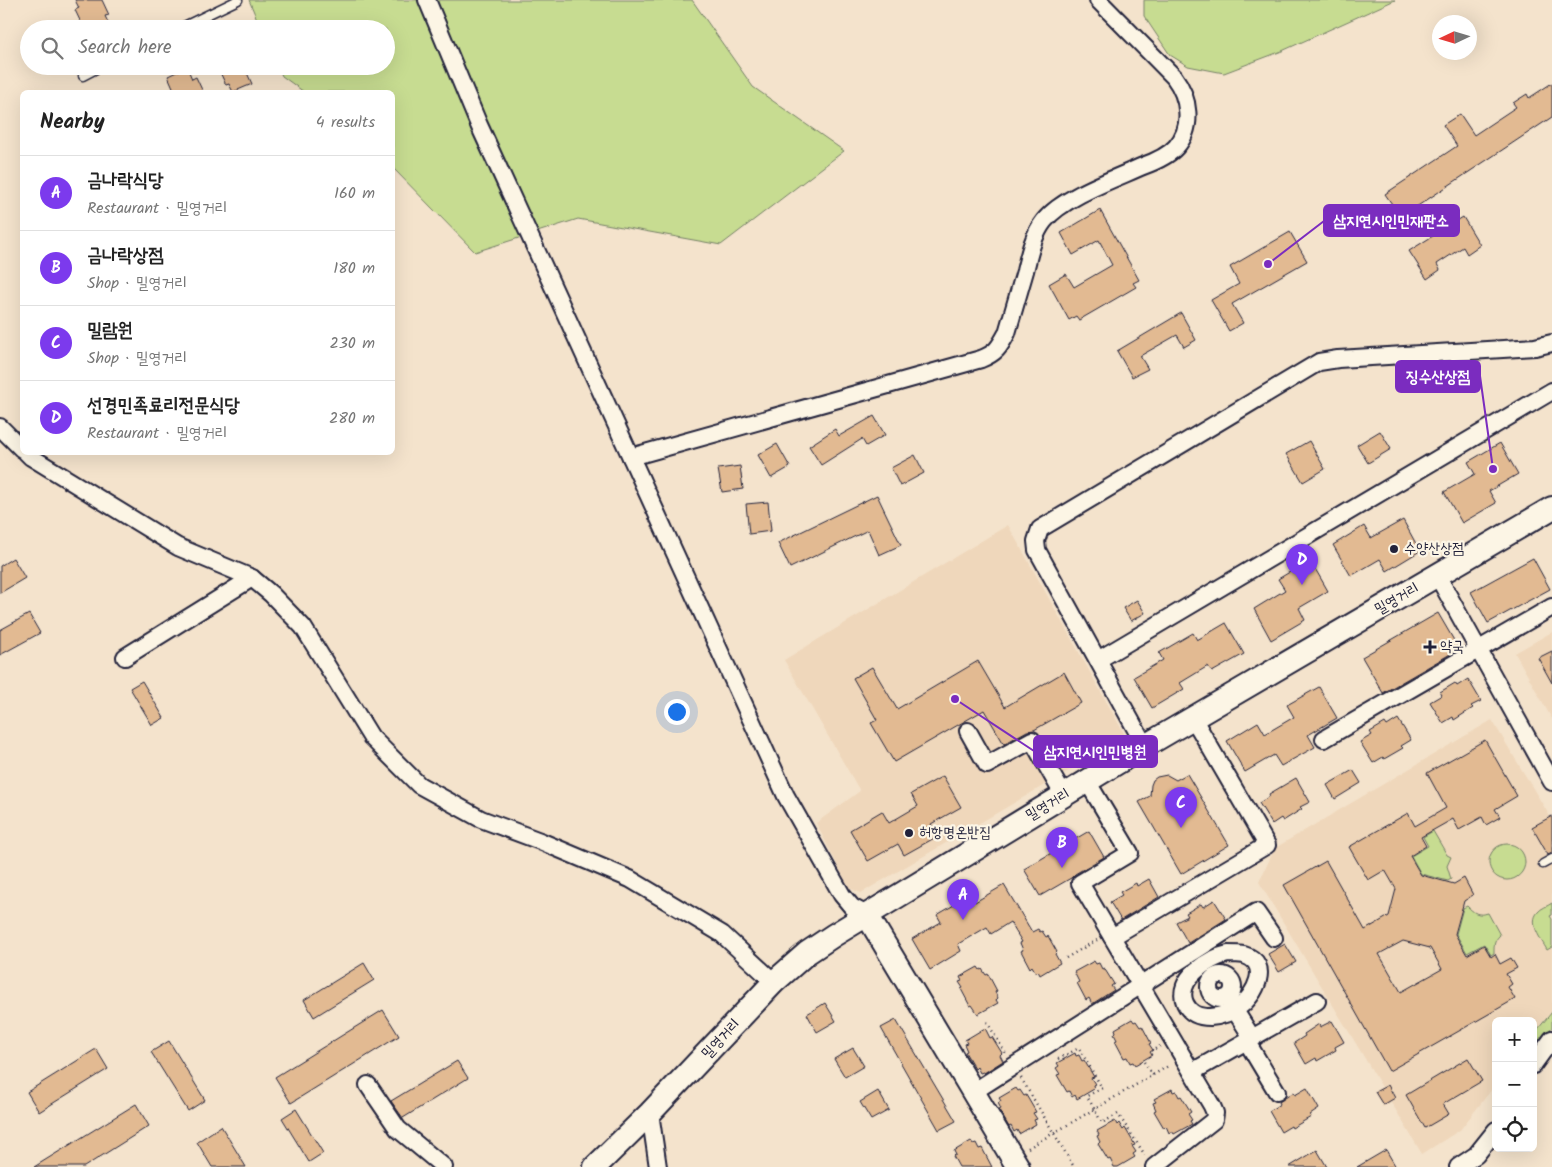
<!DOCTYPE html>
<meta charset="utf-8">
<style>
body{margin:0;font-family:Kalam,"Poor Story",sans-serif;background:#f2f2f2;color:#222}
.controls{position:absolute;right:15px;bottom:15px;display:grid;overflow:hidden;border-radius:8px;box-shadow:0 5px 20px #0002}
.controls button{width:45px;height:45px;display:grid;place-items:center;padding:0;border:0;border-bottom:1px solid #e0e0e0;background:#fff;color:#222;font:25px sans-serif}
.compass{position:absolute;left:1432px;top:15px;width:45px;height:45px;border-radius:50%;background:#fff;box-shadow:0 5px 20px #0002;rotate:266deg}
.you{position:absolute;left:676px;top:711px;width:18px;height:18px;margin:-12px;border:4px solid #fff;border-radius:50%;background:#1a73e8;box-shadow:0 0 0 8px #1a73e833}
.badge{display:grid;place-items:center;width:32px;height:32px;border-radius:50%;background:#7c3aed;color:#fff;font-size:16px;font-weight:700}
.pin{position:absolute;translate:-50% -41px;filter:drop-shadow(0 1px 2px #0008)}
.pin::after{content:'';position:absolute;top:26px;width:18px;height:15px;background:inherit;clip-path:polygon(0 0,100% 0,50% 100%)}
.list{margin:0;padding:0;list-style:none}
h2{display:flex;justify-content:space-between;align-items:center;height:65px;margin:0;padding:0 20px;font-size:21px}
h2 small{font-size:16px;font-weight:400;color:#767676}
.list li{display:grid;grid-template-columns:32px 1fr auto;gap:15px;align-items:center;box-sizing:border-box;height:75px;padding:0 20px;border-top:1px solid #e0e0e0}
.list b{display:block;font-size:19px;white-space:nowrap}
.list p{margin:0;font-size:16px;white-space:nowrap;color:#767676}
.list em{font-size:16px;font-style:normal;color:#767676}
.icon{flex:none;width:28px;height:28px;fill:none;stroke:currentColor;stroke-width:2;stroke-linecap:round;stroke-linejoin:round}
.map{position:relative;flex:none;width:1552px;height:1167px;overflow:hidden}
.search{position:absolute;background:#fff;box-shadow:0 5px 20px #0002;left:20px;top:20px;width:375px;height:55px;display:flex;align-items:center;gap:12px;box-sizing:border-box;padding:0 18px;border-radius:28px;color:#767676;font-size:19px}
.panel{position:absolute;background:#fff;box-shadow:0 5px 20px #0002;left:20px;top:90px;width:375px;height:365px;border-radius:8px}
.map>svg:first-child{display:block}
</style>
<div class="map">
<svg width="1552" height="1167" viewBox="0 0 1552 1167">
<rect width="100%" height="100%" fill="#f4e3cc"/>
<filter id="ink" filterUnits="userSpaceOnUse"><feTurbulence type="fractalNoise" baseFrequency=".02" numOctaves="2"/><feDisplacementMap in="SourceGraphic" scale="10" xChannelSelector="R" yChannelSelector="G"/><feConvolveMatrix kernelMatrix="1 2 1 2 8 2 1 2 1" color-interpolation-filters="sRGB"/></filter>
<g filter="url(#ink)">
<!-- built -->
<g fill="#efd7bb">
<path d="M1008 525 1126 737 861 893 849 888 816 823 860 791 784 660Z"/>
<path d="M1552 632V719L1515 653Z"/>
<path d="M1492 720 1552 820V1011L1533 1034V1021H1496V1084L1460 1130 1422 1154 1391 1102 1383 1107 1374 1092 1382 1087 1259 882 1275 848Z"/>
</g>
<!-- green -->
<g fill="#c7dc91" stroke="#747f66">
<path d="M249 0H692L753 87 844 151 721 245 578 219 475 252 393 168 392 92H304L282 76 278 66H386V29H261Z"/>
<path d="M1144 0H1395L1282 51 1224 73 1188 66 1170 55 1144 16Z"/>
<path d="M1433 831 1447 855 1451 857 1447 866 1451 879 1448 881 1421 874 1411 856 1428 846 1423 837Z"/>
<circle cx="1507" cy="862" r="18"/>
<path d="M1552 903V915L1550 916 1552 919V947L1547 950C1541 939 1528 923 1538 912 1541 908 1548 906 1552 903Z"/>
<path d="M1467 906C1474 913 1478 916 1488 913L1500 935C1494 941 1494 944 1494 953L1491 955 1484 944 1467 953 1456 934 1463 908Z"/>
<path d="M1552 1012V1027L1533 1050V1035Z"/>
</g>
<!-- building -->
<g fill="#e2ba92" stroke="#22223b" fill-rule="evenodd">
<path d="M75 0H102L109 15 105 16 111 29H84L75 10 79 8Z"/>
<path d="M217 66H244L252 84 233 92 229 84 226 85Z"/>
<path d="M187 67 192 79 196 77 203 92H175L168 76Z"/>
<path d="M1552 83V117L1401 217 1385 194 1457 146 1443 125 1460 114 1474 135 1516 107 1513 103 1527 94 1529 98Z"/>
<path d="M1100 210 1139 280 1133 283 1136 287 1079 320 1076 316 1069 320 1049 284 1066 274 1074 287 1112 265 1099 240 1073 255 1061 233Z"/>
<path d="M1463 217 1480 245 1467 254 1463 247 1437 264 1440 270 1427 279 1409 251Z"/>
<path d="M1290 232 1307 261 1232 304 1243 323 1229 331 1211 300 1239 284 1230 267Z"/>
<path d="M1181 313 1196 340 1184 347 1177 335 1140 356 1148 369 1132 377 1117 351Z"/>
<path d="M874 416 885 435 866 446 862 439 821 465 809 446 835 429 839 436Z"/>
<path d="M1380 431 1391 449 1368 463 1357 445Z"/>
<path d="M1309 441 1325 469 1303 482 1286 454Z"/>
<path d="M1500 443 1518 474 1489 491 1496 503 1462 523 1444 492 1475 474 1468 462Z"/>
<path d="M777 444 790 467 771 478 758 455Z"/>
<path d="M915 455 924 473 900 486 891 468Z"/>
<path d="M740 466 743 489 722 492 718 469Z"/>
<path d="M877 495 901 545 879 555 868 530 790 568 778 543Z"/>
<path d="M768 502 771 531 749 534 746 504Z"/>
<path d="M1403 520 1420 551 1387 571 1380 559 1351 576 1333 545 1364 526 1371 538Z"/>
<path d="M13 558 25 578 0 593V566Z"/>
<path d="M1533 558 1550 589 1488 623 1471 592Z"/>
<path d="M1310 560 1328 591 1299 608 1305 620 1271 640 1254 609 1285 590 1278 579Z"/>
<path d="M1137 600 1145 613 1131 621 1123 608Z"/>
<path d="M1438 613 1459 649 1383 693 1362 657Z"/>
<path d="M29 614 40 633 0 655V630Z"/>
<path d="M1226 623 1244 654 1212 672 1208 666 1180 683 1184 689 1152 708 1134 677 1163 660 1159 653 1193 633 1197 640Z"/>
<path d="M1552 651V683L1538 658Z"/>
<path d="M978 661 1005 707 1064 672 1081 703 1034 730 1027 731 1004 744 984 710 894 762 871 723 877 720 853 678 872 667 897 709Z"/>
<path d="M1468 679 1481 701 1471 706 1473 708 1454 720 1453 717 1443 723 1430 702 1442 695 1440 692 1455 683 1457 686Z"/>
<path d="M142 681 164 718 152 725 130 688Z"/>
<path d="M1319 687 1337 718 1308 735 1315 747 1281 766 1274 755 1245 772 1227 741 1258 722 1265 734 1294 717 1287 705Z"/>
<path d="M1398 719 1411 740 1401 746 1403 748 1384 759 1383 757 1373 763 1360 742 1372 735 1370 732 1385 723 1387 726Z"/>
<path d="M1485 740 1517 796 1495 809 1500 817 1486 825 1482 817 1459 830 1453 819 1421 837 1426 846 1410 856 1421 875 1454 884 1464 878 1473 895 1464 901 1455 934 1467 955 1484 945 1491 957 1495 954 1500 964 1511 958 1517 968 1506 974 1512 984 1508 987 1515 999 1389 1071 1284 885 1326 861 1365 930 1389 916 1396 889 1385 870 1368 880 1349 847 1408 813 1415 826 1446 808 1427 773ZM1403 941 1430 948 1442 969 1401 992 1379 954Z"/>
<path d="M1353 770 1361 783 1335 799 1327 785Z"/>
<path d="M1187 774 1229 845 1181 874 1139 802 1150 796 1151 785 1153 780 1157 777 1167 775 1176 780Z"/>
<path d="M943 776 961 807 931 824 938 836 904 855 898 844 868 861 850 830 882 811 889 823 918 806 911 794Z"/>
<path d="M1296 778 1310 802 1300 807 1302 809 1283 821 1281 818 1272 824 1259 803 1270 796 1269 794Z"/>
<path d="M1552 816V853L1548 855 1532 827Z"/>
<path d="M1089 831 1104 857 1075 874 1071 878 1040 896 1024 869Z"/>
<path d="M1149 879 1159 897 1121 920 1110 902 1122 895 1120 892 1136 883 1137 886Z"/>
<path d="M1004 885 1032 932 1038 929 1040 932 1042 931 1046 937 1048 936 1057 952 1055 954 1060 963 1040 975 1038 971 1036 973 1032 966 1030 968 1021 951 1023 950 1020 943 1022 942 1010 922 991 934 987 927 958 944 961 951 930 970 912 939 941 922 937 915 971 895 975 902Z"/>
<path d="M1214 900 1226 919 1188 943 1176 922 1188 916 1186 913 1201 904 1203 907Z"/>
<path d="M1285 944 1296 962 1279 972 1268 954Z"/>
<path d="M1094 961 1096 964 1099 963 1102 969 1104 968 1114 984 1111 986 1114 990 1092 1004 1089 998 1086 1000 1077 983 1079 982 1074 972Z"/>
<path d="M364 963 374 980 314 1017 304 1000Z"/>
<path d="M978 967 980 970 982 969 986 975 988 974 997 991 995 992 998 998 996 1000 998 1003 978 1014 972 1005 970 1006 961 989 963 988 959 982 962 981 960 977Z"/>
<path d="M825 1003 836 1021 817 1032 807 1014Z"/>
<path d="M383 1010 399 1036 291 1103 275 1077Z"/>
<path d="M1132 1019 1134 1022 1136 1021 1140 1027 1142 1026 1151 1043 1149 1044 1153 1050 1150 1052 1152 1055 1135 1065 1133 1062 1130 1063 1127 1057 1124 1058 1115 1041 1117 1040 1114 1034 1116 1032 1115 1029Z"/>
<path d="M896 1020 956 1121 939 1130 881 1028Z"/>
<path d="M1332 1021 1344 1042 1335 1047 1336 1050 1317 1061 1316 1058 1306 1064 1294 1043 1305 1036 1304 1034 1319 1024 1320 1027Z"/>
<path d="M985 1028 990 1038 992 1037 1002 1053 1000 1055 1003 1061 984 1073 983 1072 980 1073 977 1067 975 1069 965 1052 967 1051 964 1044 967 1043 965 1040Z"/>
<path d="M169 1041 205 1100 188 1111 151 1052Z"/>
<path d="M853 1048 864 1066 845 1077 834 1059Z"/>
<path d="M96 1049 108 1069 39 1112 27 1092Z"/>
<path d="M1075 1053 1076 1056 1079 1055 1082 1061 1084 1060 1094 1077 1091 1078 1095 1084 1093 1085 1094 1089 1077 1099 1075 1095 1072 1097 1069 1091 1067 1092 1057 1075 1060 1074 1056 1068 1059 1066 1057 1063Z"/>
<path d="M1468 1058 1482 1081 1443 1104 1449 1114 1425 1128 1406 1095Z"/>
<path d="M457 1061 468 1078 403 1118 391 1101Z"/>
<path d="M1388 1085 1395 1098 1383 1105 1375 1092Z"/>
<path d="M1016 1088 1018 1091 1020 1090 1024 1096 1026 1095 1036 1112 1033 1113 1037 1119 1034 1120 1036 1124 1019 1134 1017 1130 1014 1132 1011 1126 1009 1127 999 1110 1001 1109 998 1103 1001 1101 999 1098Z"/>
<path d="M1307 1088 1319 1109 1310 1115 1311 1117 1292 1128 1291 1126 1281 1132 1269 1111 1280 1104 1279 1102 1294 1092 1295 1095Z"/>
<path d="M1172 1089 1173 1092 1176 1091 1179 1097 1181 1096 1191 1112 1188 1114 1192 1120 1190 1121 1192 1124 1174 1134 1172 1131 1169 1133 1166 1126 1164 1128 1154 1111 1156 1110 1153 1103 1156 1102 1154 1099Z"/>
<path d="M878 1091 889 1110 871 1120 860 1102Z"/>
<path d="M136 1104 149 1126 84 1167H34Z"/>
<path d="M296 1109 323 1153 309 1162 282 1118Z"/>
<path d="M1115 1121 1117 1125 1119 1123 1123 1130 1125 1128 1135 1145 1132 1146 1136 1152 1133 1154 1135 1157 1118 1167H1114L1110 1159 1108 1160 1098 1144 1100 1142 1097 1136 1099 1135 1097 1131Z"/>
<path d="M221 1126 246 1167H212L197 1142Z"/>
<path d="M971 1141 973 1144 976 1143 979 1149 982 1148 992 1167H959L953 1156 956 1155 954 1151Z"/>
<path d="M1317 1150 1327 1167H1289Z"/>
<path d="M1386 1150 1396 1167H1357Z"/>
</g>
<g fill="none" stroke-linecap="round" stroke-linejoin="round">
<!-- lane casing -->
<g stroke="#22223b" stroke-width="11">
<g id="lane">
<path d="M178 29 238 0"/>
<path d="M83 76 102 66"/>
<path d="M1543 864 1552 859"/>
</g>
</g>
<!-- street casing -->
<g stroke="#22223b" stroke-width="20">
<g id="street">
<path d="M427 0 479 125 786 796 842 895 852 907 867 915"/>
<path d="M0 427 22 449"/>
<path d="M26 452 31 457 178 547 252 578 271 594 303 627 371 737 419 785 481 819 540 841 630 879 722 934 774 982"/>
<path d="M631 457 981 359C996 353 999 348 1007 333 1013 313 1019 292 1025 271 1029 255 1033 235 1044 221 1063 197 1114 179 1143 166 1154 162 1168 156 1176 147 1194 127 1189 97 1174 77L1098 0"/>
<path d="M1437 575 1552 782"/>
<path d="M125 657 252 578"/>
<path d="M1098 660 1552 391"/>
<path d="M968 731 987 765 1032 740 1064 796"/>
<path d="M1324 739 1552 607"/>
<path d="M1145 746 1037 550 1036 541 1040 529 1319 362 1338 359 1535 347 1552 343"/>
<path d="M1087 781 1130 853 1080 883 1212 1106 1215 1113 1214 1120 1154 1167"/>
<path d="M1112 937 1267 845 1193 718"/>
<path d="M1228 954C1233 954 1239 954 1244 955 1272 963 1255 996 1239 1007 1231 1013 1221 1016 1210 1017 1199 1017 1190 1014 1185 1003 1175 979 1209 958 1228 954Z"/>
<circle cx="1221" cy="987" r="12"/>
<path d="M1229 1001 1253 1039"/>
<path d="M1247 1042 1277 1092"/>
<path d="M1533 1065 1552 1039"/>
<path d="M1192 1072 1317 1001"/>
<path d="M368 1085 398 1129 444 1167"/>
<path d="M973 1092 1256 912 1274 938"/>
<path d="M650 1113 658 1167"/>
<path d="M1458 1167 1476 1155 1496 1130"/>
</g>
</g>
<!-- secondary casing -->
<g stroke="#22223b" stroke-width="26">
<g id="secondary">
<path d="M867 915 1018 1167"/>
<path d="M595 1167 650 1113 774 982 807 953 834 935 1145 746 1552 508"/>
</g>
</g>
<!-- path -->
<g stroke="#22223b" stroke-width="2.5" stroke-dasharray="1 4" stroke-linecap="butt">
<path d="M1066 958 1097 940"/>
<path d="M987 1022 1006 1054"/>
<path d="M1155 1049 1160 1046"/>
<path d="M1058 1059 1079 1048 1102 1088 1087 1096 1102 1123 1118 1114 1145 1155"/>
<path d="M1144 1062 1153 1075"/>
<path d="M1021 1078 1074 1167"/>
<path d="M1028 1148 1170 1065"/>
</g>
<!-- lane -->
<use href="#lane" stroke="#fcf5e5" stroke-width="8"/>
<!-- street -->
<use href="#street" stroke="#fcf5e5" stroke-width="16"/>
<!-- secondary -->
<use href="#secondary" stroke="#fcf5e5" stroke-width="22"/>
</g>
</g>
<!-- markers -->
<g fill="#22223b" stroke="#fcf5e5" stroke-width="2">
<circle cx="1394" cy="549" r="5"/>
<path d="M1427.5 639.5h5v5h5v5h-5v5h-5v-5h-5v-5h5z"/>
<circle cx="909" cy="833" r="5"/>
</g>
<g text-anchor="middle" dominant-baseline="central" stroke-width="4.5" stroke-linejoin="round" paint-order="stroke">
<!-- poi labels -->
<g font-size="15" fill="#22223b" stroke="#fcf5e5" text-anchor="start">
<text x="1404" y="549">수양산상점</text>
<text x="1440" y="647">약국</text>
<text x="919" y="833">허항명온반집</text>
</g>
<!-- street labels -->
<g font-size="15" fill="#22223b" stroke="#fcf5e5">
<text transform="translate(1397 599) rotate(-30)">밀영거리</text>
<text transform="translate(1048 805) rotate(-31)">밀영거리</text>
<text transform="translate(721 1039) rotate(-47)">밀영거리</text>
</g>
</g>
<!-- callouts -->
<path fill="none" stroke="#7b2cbf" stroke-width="2" d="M1268 264L1324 221M1493 469L1480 376M955 699L1034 751"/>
<g fill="#7b2cbf" stroke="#fcf5e5" stroke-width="2">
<circle cx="1268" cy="264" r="5"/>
<circle cx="1493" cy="469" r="5"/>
<circle cx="955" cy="699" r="5"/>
</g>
<g fill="#7b2cbf" stroke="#7b2cbf" stroke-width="2">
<rect x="1324" y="205" width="135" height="31" rx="5"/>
<rect x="1396" y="361" width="84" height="31" rx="5"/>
<rect x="1034" y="736" width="123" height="31" rx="5"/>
</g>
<g font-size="16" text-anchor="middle" font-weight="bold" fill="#fff">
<text x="1391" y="226">삼지연시인민재판소</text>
<text x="1438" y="382">징수산상점</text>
<text x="1095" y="757">삼지연시인민병원</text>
</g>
</svg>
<div class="controls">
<button>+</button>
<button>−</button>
<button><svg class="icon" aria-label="locate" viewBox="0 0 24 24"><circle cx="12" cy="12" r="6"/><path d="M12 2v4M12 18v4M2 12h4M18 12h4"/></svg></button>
</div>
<svg class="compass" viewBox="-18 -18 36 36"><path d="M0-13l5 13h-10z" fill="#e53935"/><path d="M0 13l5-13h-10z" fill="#767676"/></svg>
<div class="you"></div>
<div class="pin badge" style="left:963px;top:920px">A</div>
<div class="pin badge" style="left:1062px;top:868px">B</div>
<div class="pin badge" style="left:1181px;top:828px">C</div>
<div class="pin badge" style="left:1302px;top:585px">D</div>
<div class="search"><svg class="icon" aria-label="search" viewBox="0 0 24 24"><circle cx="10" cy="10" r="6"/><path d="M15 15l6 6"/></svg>Search here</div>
<section class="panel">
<h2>Nearby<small>4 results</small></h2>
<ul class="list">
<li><span class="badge">A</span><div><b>금나락식당</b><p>Restaurant · 밀영거리</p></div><em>160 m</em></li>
<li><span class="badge">B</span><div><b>금나락상점</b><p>Shop · 밀영거리</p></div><em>180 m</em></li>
<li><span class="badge">C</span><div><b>밀람원</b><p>Shop · 밀영거리</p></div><em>230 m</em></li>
<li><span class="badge">D</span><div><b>선경민족료리전문식당</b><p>Restaurant · 밀영거리</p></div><em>280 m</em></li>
</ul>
</section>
</div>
